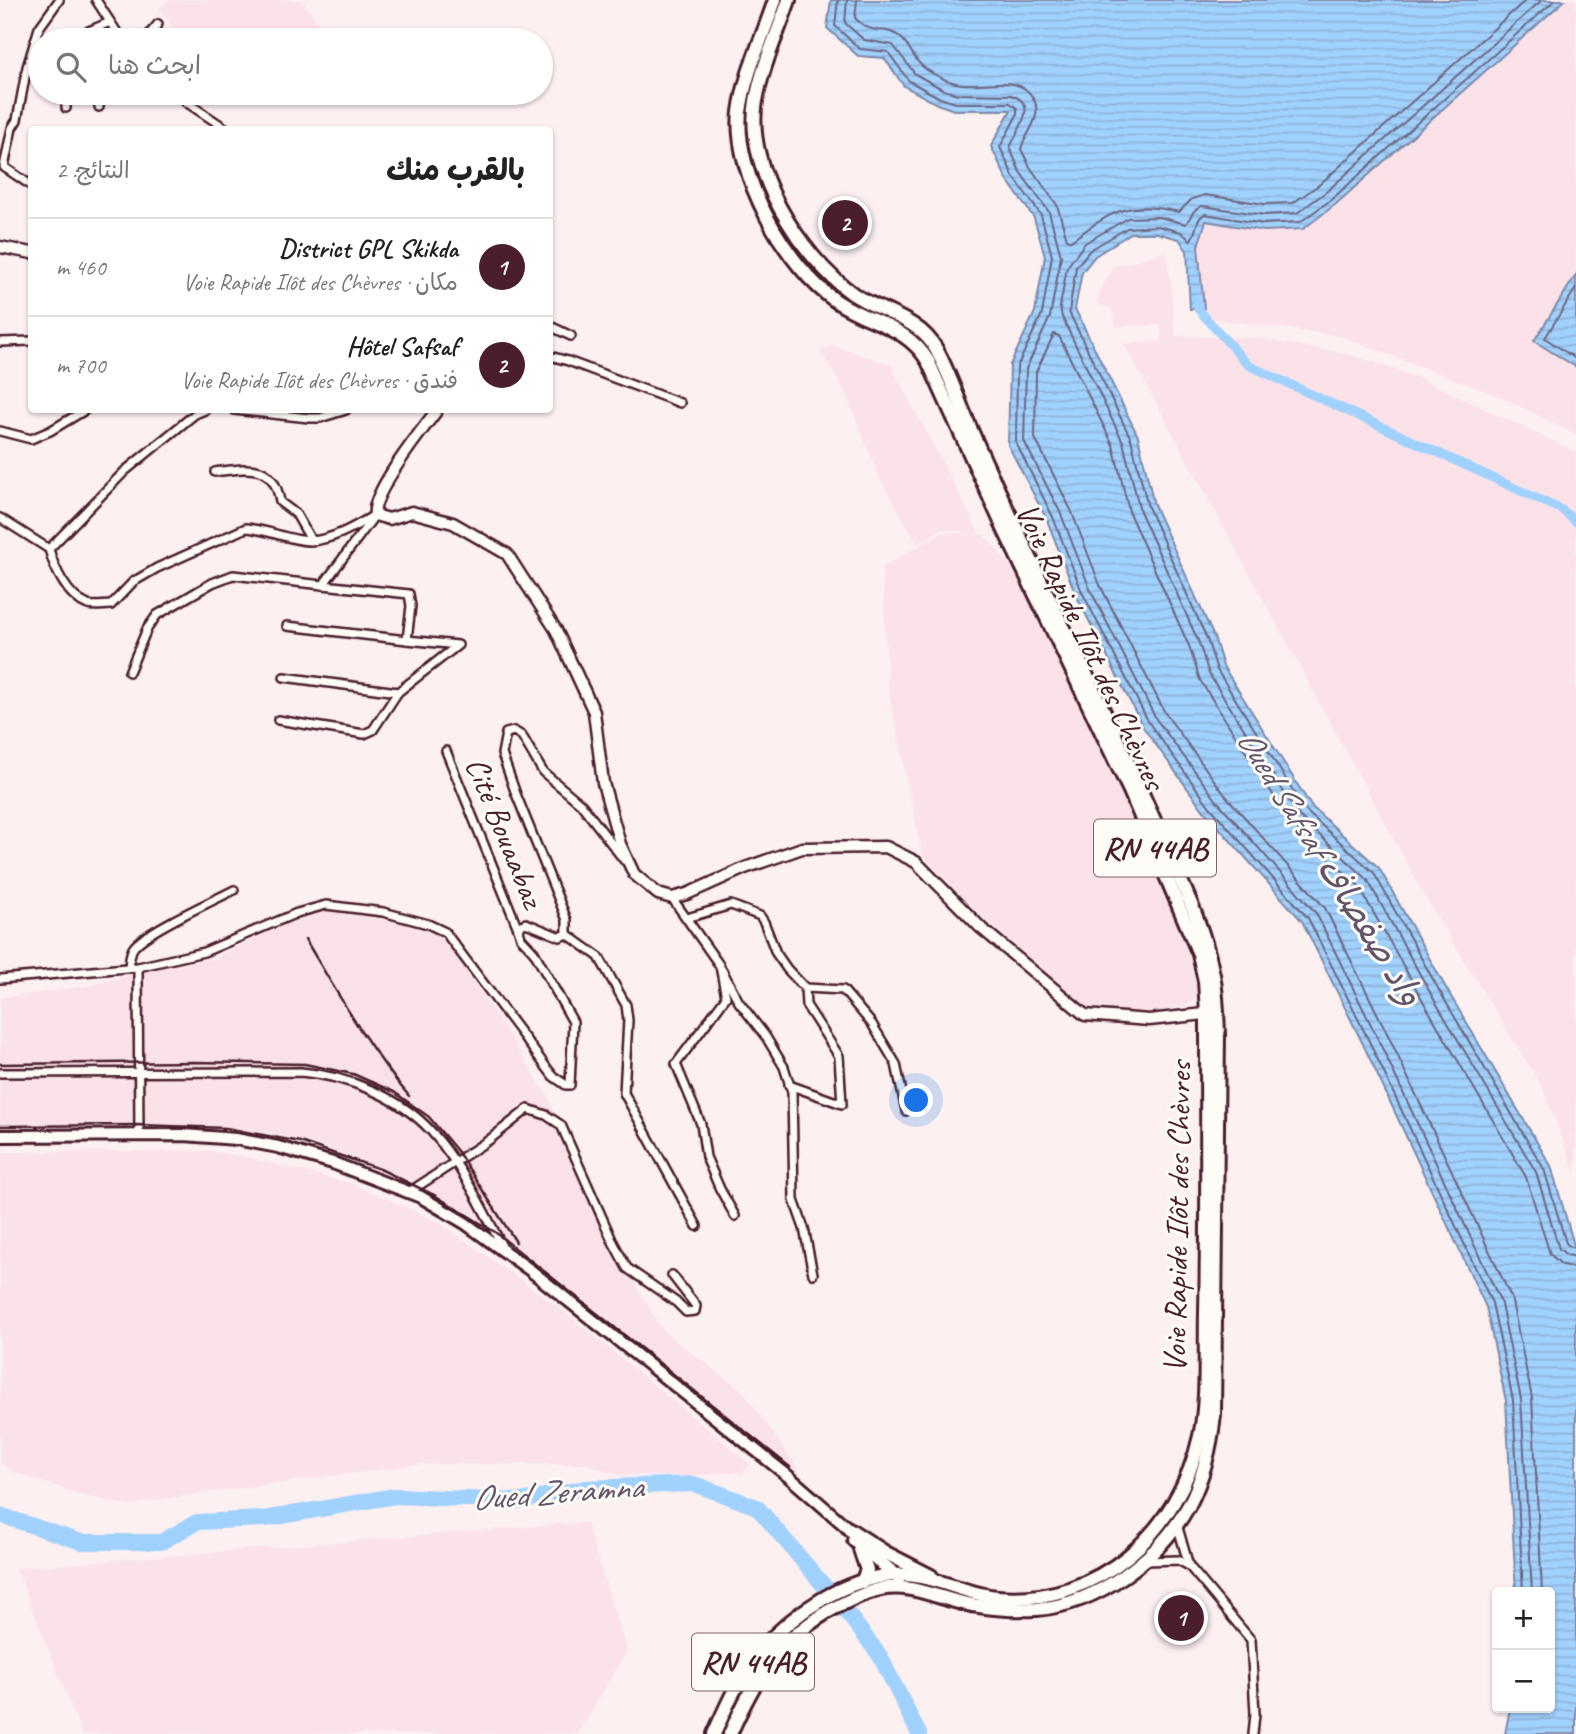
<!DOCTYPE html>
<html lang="ar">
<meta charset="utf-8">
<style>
body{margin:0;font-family:Caveat,"Playpen Sans Arabic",sans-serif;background:#f6f6f6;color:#222;direction:rtl}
.controls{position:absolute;right:21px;bottom:21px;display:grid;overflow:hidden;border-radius:7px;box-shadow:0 2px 5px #0004}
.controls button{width:63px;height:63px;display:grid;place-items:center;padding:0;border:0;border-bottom:2px solid #e0e0e0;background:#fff;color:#222;font:35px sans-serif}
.you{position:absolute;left:917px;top:1101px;width:24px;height:24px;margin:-18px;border:5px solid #fff;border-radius:50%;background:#1a73e8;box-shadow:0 0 0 10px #1a73e833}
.badge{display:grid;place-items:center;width:46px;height:46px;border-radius:50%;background:#4a1f2b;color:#fff;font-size:23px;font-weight:700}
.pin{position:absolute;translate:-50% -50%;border:4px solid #fff;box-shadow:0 2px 7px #0006}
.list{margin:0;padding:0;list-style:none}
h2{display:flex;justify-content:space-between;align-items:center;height:91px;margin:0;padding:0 28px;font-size:30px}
h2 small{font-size:23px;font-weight:400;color:#767676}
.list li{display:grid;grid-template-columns:46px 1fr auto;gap:21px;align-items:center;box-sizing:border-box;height:98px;padding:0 28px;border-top:2px solid #e0e0e0}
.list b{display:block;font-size:26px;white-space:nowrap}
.list p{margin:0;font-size:23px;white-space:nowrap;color:#767676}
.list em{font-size:23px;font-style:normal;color:#767676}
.icon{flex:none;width:38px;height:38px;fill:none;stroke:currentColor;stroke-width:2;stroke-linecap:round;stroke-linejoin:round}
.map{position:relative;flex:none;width:1576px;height:1734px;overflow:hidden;direction:ltr}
.search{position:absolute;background:#fff;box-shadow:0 2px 5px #0004;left:28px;top:28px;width:525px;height:77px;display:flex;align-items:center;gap:18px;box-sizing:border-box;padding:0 24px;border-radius:38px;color:#767676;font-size:26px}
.panel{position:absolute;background:#fff;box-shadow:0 2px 5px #0004;left:28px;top:126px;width:525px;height:287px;border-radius:7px;direction:rtl}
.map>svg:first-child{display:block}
</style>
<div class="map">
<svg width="1576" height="1734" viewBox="0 0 1576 1734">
<defs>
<pattern id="water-rules" width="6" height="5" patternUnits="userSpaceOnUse" patternTransform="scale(1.75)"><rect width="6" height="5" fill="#a1d1fd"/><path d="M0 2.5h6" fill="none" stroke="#8cb3d9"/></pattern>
</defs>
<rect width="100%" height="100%" fill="#fcf0f1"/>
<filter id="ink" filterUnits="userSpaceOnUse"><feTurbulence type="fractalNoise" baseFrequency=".0143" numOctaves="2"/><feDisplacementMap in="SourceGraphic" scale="14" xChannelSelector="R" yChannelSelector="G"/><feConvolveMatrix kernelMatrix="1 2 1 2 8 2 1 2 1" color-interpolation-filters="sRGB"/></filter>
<g filter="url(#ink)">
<!-- built -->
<g fill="#fbe2e9">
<path d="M170 0H302L318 23 293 40H274L266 31 253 40H180L159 7Z"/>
<path d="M1565 0H1576V275L1534 341 1576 367V435L1506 399 1340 336 1214 319 1204 308 1198 246 1206 221 1264 231 1303 229 1336 204Z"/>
<path d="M1167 251 1176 336 1258 338 1356 356 1419 378 1576 452V1174L1542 1087 1428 902 1124 344 1162 341 1160 325 1116 326 1112 309 1096 303 1104 283 1113 267Z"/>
<path d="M833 345 891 365 980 534 984 535 1018 574 1153 861 1187 950 1197 988 1195 1000 1185 1006 1153 1012 1123 1014 1087 1011 968 903 922 854 888 687 882 567 943 532 978 534 942 529 918 544 880 479 846 394 820 351Z"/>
<path d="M326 909 362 911 442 933 548 1096 558 1125 613 1247 664 1332 743 1391 801 1473 533 1260 473 1215 409 1179 364 1161 316 1144 275 1134 229 1128 0 1125V998L87 986 145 971 215 958 259 936Z"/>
<path d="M208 1151 251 1158 352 1184 437 1221 560 1308 750 1464 742 1474 739 1472 686 1476 621 1475 585 1464H423L153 1500 130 1506 82 1495 14 1472 0 1463V1152Z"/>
<path d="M586 1522 627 1651 578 1734H82L16 1568Z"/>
</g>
<!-- water -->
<g fill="url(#water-rules)" stroke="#7e8aa9" stroke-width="2">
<path d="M831 0H1565L1336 204 1303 229 1264 231 1206 221 1198 246 1204 308 1190 309 1187 251 1179 239 1157 233H1131L1095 256 1082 272 1075 309 1138 436 1154 505 1214 637 1223 666 1311 806 1379 868 1446 988 1551 1166 1576 1252V1734H1505L1510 1708H1550V1592H1516L1506 1401 1486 1307 1363 1044 1302 921 1204 811 1143 727 1076 595 1047 520 1008 445 1010 365 1035 312 1045 256 1034 218 1007 180 991 146 1011 110H954L937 104 904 86 884 58 858 56 827 28Z"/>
<path d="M1576 275V367L1534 341Z"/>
</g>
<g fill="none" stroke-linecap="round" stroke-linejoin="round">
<!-- shore -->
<g stroke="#6d667f" stroke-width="2">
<path d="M838 0 835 26 860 49 888 52 909 81 940 98 956 103H1010L1017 108V115L1000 147 1013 176 1041 215 1052 256 1042 314 1017 367 1016 443 1053 517 1082 592 1149 723 1210 807 1308 918 1369 1041 1492 1303 1513 1400 1523 1592"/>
<path d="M847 0 845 23 864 40 893 45 915 74 944 90 957 94 1011 95C1041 104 1016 131 1010 148L1020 172 1049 212 1061 256 1050 317 1026 369 1024 441 1061 514 1090 589 1156 719 1217 801 1316 913 1377 1037 1500 1300 1521 1399 1532 1592"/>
<path d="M857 0 855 18C875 38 881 24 899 36 909 44 913 58 922 66 930 73 946 81 956 83 980 89 1019 72 1033 98 1044 117 1026 132 1021 149L1030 167 1057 205 1067 239 1071 241C1112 211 1127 200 1179 212L1192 199 1205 195 1265 204 1293 203 1320 184 1526 0"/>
<path d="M1542 0 1326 192 1297 213 1265 215 1202 206 1194 211 1186 224 1159 217 1128 218 1085 243 1067 267 1060 307 1062 317 1123 442 1140 511 1199 643 1209 674 1299 816 1367 879 1432 996 1536 1172 1559 1249 1567 1255 1576 1257"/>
<path d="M1555 0 1332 199 1300 222 1264 224 1205 214C1194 219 1198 233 1190 240L1181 232 1158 226 1127 228 1090 250 1076 267 1069 312 1131 439 1148 507 1207 639 1217 670 1306 811 1374 873 1440 992 1544 1169 1566 1243 1570 1247 1576 1248"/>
<path d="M1576 288 1545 338 1576 359"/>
<path d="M1542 1592 1532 1398 1511 1297 1387 1033 1325 908 1225 795 1165 713 1100 585 1071 510 1035 438 1036 372 1054 334 1059 336 1113 445 1130 515 1189 646 1200 680 1291 823 1358 885 1423 1001 1526 1177 1550 1254 1562 1265 1576 1268"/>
</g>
<!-- canal -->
<path stroke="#a1d1fd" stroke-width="9" d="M1197 298 1198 309 1248 365 1562 510 1576 522"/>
<!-- river -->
<path stroke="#a1d1fd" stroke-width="16" d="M0 1515 81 1542H161L197 1522 264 1519 395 1496 520 1501 585 1488 694 1484 757 1507 848 1614 880 1656 919 1734"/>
<!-- street casing -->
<g stroke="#4a1f2b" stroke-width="12">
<g id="street">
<path d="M96 0 122 40"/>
<path d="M152 31 165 40"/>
<path d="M79 40 84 33 110 22"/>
<path d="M145 40 158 24"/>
<path d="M187 93 186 102 228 130"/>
<path d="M99 107 100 93"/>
<path d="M66 108 67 93"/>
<path d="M32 186 4 167 12 128 17 120 27 67 39 28 59 0"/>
<path d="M550 326 571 336"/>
<path d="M0 342 32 341"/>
<path d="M550 356 568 361 680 403"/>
<path d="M234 410 309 418H320L346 410"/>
<path d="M0 431 31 439 50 431 85 410"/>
<path d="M215 472C247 468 274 461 280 502L296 514 311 540"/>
<path d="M0 518 49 549 125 471 195 414 205 410"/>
<path d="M49 549C54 568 67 597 88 605 94 607 104 605 111 605L133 582 157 568 246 528C266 529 292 541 310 541 332 540 354 527 371 517"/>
<path d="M287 626 407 640"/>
<path d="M129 672 147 629 157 615 212 583 233 575 323 585"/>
<path d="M284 677 398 692 458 645 407 640 411 606 409 594 323 585 375 515"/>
<path d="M278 720 364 734 373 730 398 692"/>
<path d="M446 751 519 931"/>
<path d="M672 898 720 966 726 997 676 1064 701 1124 706 1157 720 1189 735 1216"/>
<path d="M687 918 731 905 760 916 764 922 776 953 787 969 805 988 806 1005 839 1056 842 1104 789 1085"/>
<path d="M567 934 599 957 626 1005 628 1020 624 1093 697 1226"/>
<path d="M138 967 139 1136"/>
<path d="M129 968C130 961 129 953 134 947 148 930 211 902 234 890"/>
<path d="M722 970 739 1002 766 1037 784 1067 792 1092 794 1200 804 1228 813 1274"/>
<path d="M0 979 138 967 204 952 297 913 326 905 383 912 428 924 445 932 553 1076 566 1085H570L573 1022 534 952 521 938 519 931 521 925 526 923 560 937 567 934V920L516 794 502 754 506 733 514 731 522 736 543 772 581 804 624 860"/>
<path d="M805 988 843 990 872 1024 896 1064 906 1111"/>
<path d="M0 1073 301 1072C346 1076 399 1096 431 1131 461 1164 483 1209 504 1250"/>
<path d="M409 1192 489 1140 528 1109 546 1115 561 1125 612 1240 627 1268 676 1302 686 1312 695 1311 696 1306 672 1275"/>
<path d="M1177 1524 1189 1566"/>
<path d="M1145 1561 1178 1560 1189 1566 1251 1640 1255 1714 1253 1734"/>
</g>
</g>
<!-- secondary casing -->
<g stroke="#4a1f2b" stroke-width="15">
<g id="secondary">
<path d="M0 247 32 253"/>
<path d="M437 410C423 429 370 494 375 515L389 519 412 512 453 523 507 554 556 630 594 712 603 783 620 844 634 874 658 894 672 898 687 894 745 868 802 848 886 847 916 862 980 927 1085 1015 1149 1020 1214 1013"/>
</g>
</g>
<!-- primary casing -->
<g stroke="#4a1f2b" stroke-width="16">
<path id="primary" d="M0 1136 184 1135 236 1139 278 1147 333 1163 421 1197 465 1223 530 1270 788 1476 849 1529"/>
</g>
<!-- highway casing -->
<g stroke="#4a1f2b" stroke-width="18">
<g id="highway">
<path d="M849 1529 886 1553 931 1576"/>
<path d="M854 1540 899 1578"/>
<path d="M860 1549 867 1570 862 1582"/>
<path d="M714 1734C727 1705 740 1674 761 1650 793 1613 844 1579 893 1575 929 1572 962 1594 997 1597 1099 1606 1179 1531 1200 1436 1208 1402 1205 1349 1206 1313 1208 1213 1207 1113 1207 1013L1205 981 1199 954 1130 791 1006 533 928 361C906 325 870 324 836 301 786 267 733 173 740 112 745 73 763 37 775 0"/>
<path d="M730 1734C755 1678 774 1645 827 1612 843 1603 862 1593 881 1589 916 1582 945 1603 979 1606 998 1609 1017 1610 1037 1609 1098 1604 1160 1558 1189 1505 1204 1476 1211 1446 1214 1414L1218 1034C1217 1013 1217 991 1212 970 1203 925 1182 884 1164 843 1125 752 1081 664 1038 575 1016 527 992 479 971 430 959 403 950 374 936 349 919 318 880 312 853 294 800 256 744 168 756 101 762 66 778 33 789 0"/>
</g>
</g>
<!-- street -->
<use href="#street" stroke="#fdfcf7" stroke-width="7"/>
<!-- secondary -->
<use href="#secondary" stroke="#fdfcf7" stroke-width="10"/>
<!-- primary -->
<use href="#primary" stroke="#fdfcf7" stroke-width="10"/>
<!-- highway -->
<use href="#highway" stroke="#fdfcf7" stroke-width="12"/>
<!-- rail -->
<g stroke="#4a1f2b" stroke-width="2.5">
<path d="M305 939C337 992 368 1048 409 1096"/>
<path d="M0 1064 194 1062 305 1064 353 1074 394 1092 429 1117 458 1152 516 1242"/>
<path d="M0 1126 139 1125 226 1128 300 1142 380 1169 436 1196 495 1232 790 1467"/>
</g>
</g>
</g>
<g text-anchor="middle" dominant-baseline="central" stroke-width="6" stroke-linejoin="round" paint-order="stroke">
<!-- shield labels -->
<g fill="#fdfcf7" stroke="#806168" stroke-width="2">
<rect x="1094" y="819.5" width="122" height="57" rx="5"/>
<rect x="692" y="1633.5" width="122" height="57" rx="5"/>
</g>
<g font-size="32" font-weight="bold" fill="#4a1f2b">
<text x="1155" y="848">RN 44AB</text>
<text x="753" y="1662">RN 44AB</text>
</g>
<!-- street labels -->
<g font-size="33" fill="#4a1f2b" stroke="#fdfcf7">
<text transform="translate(1091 646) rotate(65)">Voie Rapide Ilôt des Chèvres</text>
<text transform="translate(505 832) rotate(68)">Cité Bouaabaz</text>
<text transform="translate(1177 1217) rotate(-89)">Voie Rapide Ilôt des Chèvres</text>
</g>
<!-- water labels -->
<g font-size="35" font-style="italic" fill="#64546a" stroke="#fdfcf7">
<text transform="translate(1330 867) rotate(58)">Oued Safsaf واد صفصاف</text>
<text transform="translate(557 1492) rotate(-4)">Oued Zeramna</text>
</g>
</g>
</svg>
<div class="controls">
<button>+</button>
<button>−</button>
</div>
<div class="you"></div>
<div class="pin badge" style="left:1181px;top:1618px">1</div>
<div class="pin badge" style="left:845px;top:223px">2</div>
<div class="search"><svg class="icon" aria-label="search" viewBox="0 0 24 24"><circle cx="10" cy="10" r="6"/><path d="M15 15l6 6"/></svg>ابحث هنا</div>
<section class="panel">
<h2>بالقرب منك<small>النتائج: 2</small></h2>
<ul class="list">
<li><span class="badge">1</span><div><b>District GPL Skikda</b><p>مكان · Voie Rapide Ilôt des Chèvres</p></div><em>460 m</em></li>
<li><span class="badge">2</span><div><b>Hôtel Safsaf</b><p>فندق · Voie Rapide Ilôt des Chèvres</p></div><em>700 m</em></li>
</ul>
</section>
</div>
